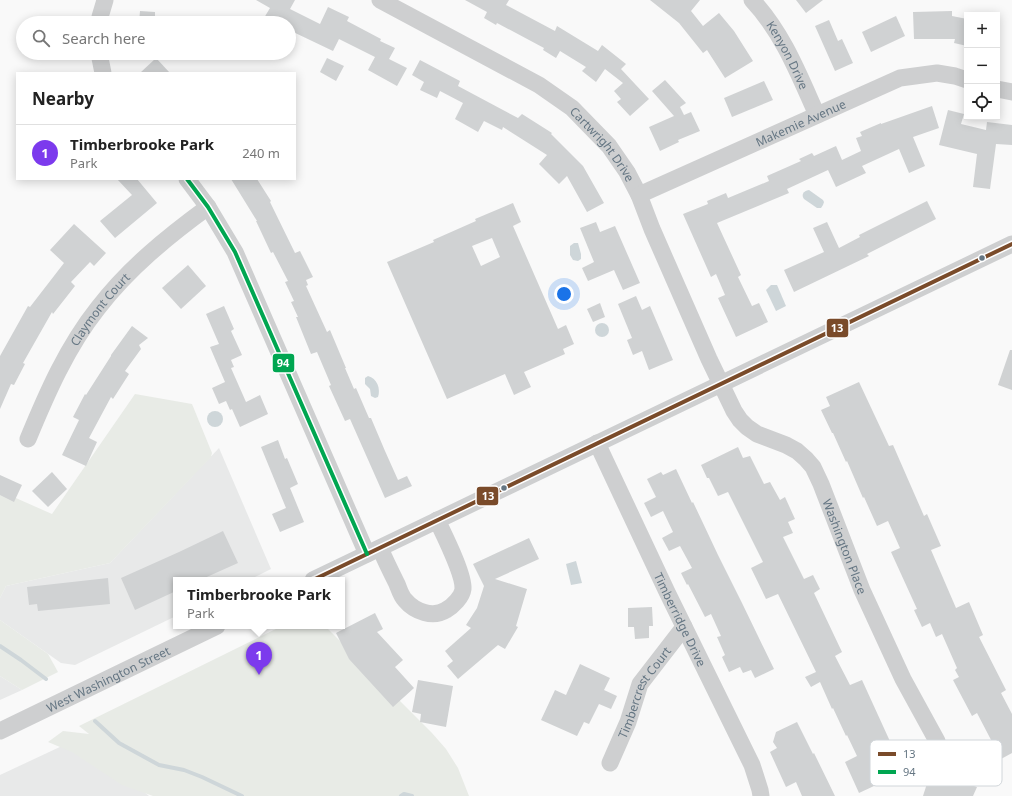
<!DOCTYPE html>
<meta charset="utf-8">
<style>
body{margin:0;font-family:"Noto Sans",sans-serif;background:#f2f2f2;color:#222}
.controls{position:absolute;right:12px;top:12px;display:grid;overflow:hidden;border-radius:0px;box-shadow:0 2px 10px #0003}
.controls button{width:36px;height:36px;display:grid;place-items:center;padding:0;border:0;border-bottom:1px solid #e0e0e0;background:#fff;color:#222;font:20px sans-serif}
.you{position:absolute;left:564px;top:294px;width:14px;height:14px;margin:-10px;border:3px solid #fff;border-radius:50%;background:#1a73e8;box-shadow:0 0 0 6px #1a73e833}
.badge{display:grid;place-items:center;width:26px;height:26px;border-radius:50%;background:#7c3aed;color:#fff;font-size:13px;font-weight:700}
.pin{position:absolute;translate:-50% -33px;filter:drop-shadow(0 1px 2px #0008)}
.pin::after{content:'';position:absolute;top:21px;width:14px;height:12px;background:inherit;clip-path:polygon(0 0,100% 0,50% 100%)}
.popup{position:absolute;left:173px;top:577px;width:172px;height:52px;box-sizing:border-box;display:grid;place-content:center;border-radius:0px;background:#fff;filter:drop-shadow(0 1px 3px #0005);font-size:13px;white-space:nowrap;color:#767676}
.popup b{font-size:15px;color:#222}
.popup::after{content:'';position:absolute;left:50%;top:100%;margin-left:-8px;border:8px solid transparent;border-top-color:#fff}
.list{margin:0;padding:0;list-style:none}
h2{display:flex;justify-content:space-between;align-items:center;height:52px;margin:0;padding:0 16px;font-size:17px}
h2 small{font-size:13px;font-weight:400;color:#767676}
.list li{display:grid;grid-template-columns:26px 1fr auto;gap:12px;align-items:center;box-sizing:border-box;height:56px;padding:0 16px;border-top:1px solid #e0e0e0}
.list b{display:block;font-size:15px;white-space:nowrap}
.list p{margin:0;font-size:13px;white-space:nowrap;color:#767676}
.list em{font-size:13px;font-style:normal;color:#767676}
.icon{flex:none;width:22px;height:22px;fill:none;stroke:currentColor;stroke-width:2;stroke-linecap:round;stroke-linejoin:round}
.map{position:relative;flex:none;width:1012px;height:796px;overflow:hidden}
.search{position:absolute;background:#fff;box-shadow:0 2px 10px #0003;left:16px;top:16px;width:280px;height:44px;display:flex;align-items:center;gap:10px;box-sizing:border-box;padding:0 14px;border-radius:22px;color:#767676;font-size:15px}
.panel{position:absolute;background:#fff;box-shadow:0 2px 10px #0003;left:16px;top:72px;width:280px;height:108px;border-radius:0px}
.map>svg:first-child{display:block}
</style>
<div class="map">
<svg width="1012" height="796" viewBox="0 0 1012 796">
<rect width="100%" height="100%" fill="#f9f9f9"/>
<!-- built -->
<g fill="#e8e9e9">
<path d="M219 448 271 569 249 580H176V616L75 665 61 663 0 620V598L6 586 110 563Z"/>
<path d="M0 675V676L22 690 0 700Z"/>
<path d="M79 738 149 796H0V775Z"/>
</g>
<!-- green -->
<g fill="#e8ebe6">
<path d="M135 394 192 404 212 453 211 457 110 563 6 586 0 598V491L52 514Z"/>
<path d="M0 620 48 654 58 672 22 690 0 676Z"/>
<path d="M282 626H290L293 629 299 626H325L432 733 446 749 458 768 469 796H153L122 785 72 752 48 742 63 731 89 734 79 726Z"/>
</g>
<!-- water -->
<g fill="#ced6d9">
<path d="M809 190 823 200 824 202 823 205 821 208H817L804 199C801 195 803 191 809 190Z"/>
<path d="M574 243H578L581 254V259L578 261 573 260 570 255V246Z"/>
<path d="M771 285H777L786 306 776 311 766 290Z"/>
<circle cx="602" cy="330" r="7"/>
<path d="M368 376C377 378 381 389 378 397L375 398 371 396 370 389 365 384V378Z"/>
<circle cx="215" cy="419" r="8"/>
<path d="M576 561 582 583 571 585 566 564Z"/>
</g>
<g fill="none" stroke-linecap="round" stroke-linejoin="round">
<!-- stream -->
<g stroke="#ced6d9" stroke-width="4">
<path d="M0 646 21 660 46 679"/>
<path d="M95 721 119 743 159 765 184 770 202 777 242 796"/>
<path d="M401 796 404 794 412 796"/>
</g>
</g>
<!-- building -->
<g fill="#d0d2d3" fill-rule="evenodd">
<path d="M256 0H295L290 9 320 24 328 7 349 17 347 21 381 39 380 41 395 48 389 59 407 68 397 86 368 70 375 57 339 39 333 51 289 30V23H261L270 8Z"/>
<path d="M465 0H509L506 5 555 31 557 26 598 51 602 45 626 64 621 69 649 99 630 116 617 102 621 99 614 91 623 83 605 69 596 82 582 71 586 67 560 51 556 58 543 50 544 48 497 23 496 25 484 18 487 12Z"/>
<path d="M650 0H700L691 11 703 26 719 13 734 31 753 61 725 78 707 50 703 53 679 23Z"/>
<path d="M796 0H823L806 13Z"/>
<path d="M140 11 155 12V23H139Z"/>
<path d="M952 11V16L967 19V46L954 43 955 39H914L913 12Z"/>
<path d="M896 16 905 36 871 52 862 32Z"/>
<path d="M829 20 838 41 842 39 853 63 835 71 815 26Z"/>
<path d="M156 58 170 73H140Z"/>
<path d="M327 58 344 66 336 81 320 72Z"/>
<path d="M420 60 460 81 458 86 518 118 522 114 552 133 551 134 583 166 604 203 587 212 567 176 559 184 539 164 547 155 503 127 502 130 484 121 478 132 455 119 463 103 440 91 437 98 420 90 424 82 412 75Z"/>
<path d="M665 80 686 103 680 107 684 115 691 112 700 131 678 140 679 142 660 151 649 127 674 116 652 91Z"/>
<path d="M764 81 773 100 732 117 724 98Z"/>
<path d="M932 106 939 128 913 137 925 166 909 173 899 149 862 166 866 173 836 187 828 170 787 189 789 193 717 223 741 275 738 277 752 306 759 303 768 322 736 337 718 298 725 295 716 274 711 277 683 214 708 204 707 201 726 193 728 198 769 181 767 176 801 161 799 159 812 153 814 156 836 146 842 160 861 151 856 138 862 136 860 132 881 123V124Z"/>
<path d="M948 110 964 114 961 124 986 130 987 122 1012 125V145L996 144 990 189 973 187 977 154 939 145Z"/>
<path d="M117 179H137L157 203 115 238 100 221 132 195Z"/>
<path d="M231 179H257L271 201 270 202 295 253 300 251 313 277 306 280 308 285 306 286 327 332 330 330 346 368H345L354 389 356 388 369 418H371L385 451 398 480 407 476 412 486 385 498 350 419 345 421 329 386 331 385 317 352 311 354 296 317H298L291 302 294 301 285 282 288 281 273 252 271 253 256 221H257Z"/>
<path d="M927 201 936 219 867 254 869 256 794 292 784 270 824 252 813 228 827 222 839 248 860 237 859 235Z"/>
<path d="M513 203 521 222 513 226 558 329 566 325 574 344 563 349 565 354 524 372 531 387 514 395 505 374 447 399 387 262 434 242 433 240 476 221 475 219ZM492 238 500 257 481 266 472 246Z"/>
<path d="M596 222 600 232 615 226 640 283 623 290 614 270 588 281 582 268 594 262 580 228Z"/>
<path d="M74 224 106 253 94 266 90 262 71 282 75 286 53 314 52 312 23 363 25 364 14 385 11 384 0 409V356L28 306 30 307 64 263 50 250Z"/>
<path d="M188 265 206 286 181 309 162 288Z"/>
<path d="M636 296 642 310 650 306 673 360 649 370 642 351 633 355 627 340 632 338 618 304Z"/>
<path d="M600 303 605 317 593 322 587 309Z"/>
<path d="M224 306 234 329 231 331 242 355 231 360 234 367 231 368 246 402 260 395 268 414 240 427 232 409 230 410 226 401 219 404 212 388 225 382 210 347 219 344 206 314Z"/>
<path d="M132 326 148 338 139 345 141 349 125 371 129 374 113 399 111 397 89 438 97 442 86 466 62 455 79 420 73 417 85 394 86 395 111 356V355Z"/>
<path d="M1010 350H1012V390L998 385Z"/>
<path d="M859 382 889 446 893 445 924 516 927 514 941 546 931 550 956 608 969 602 983 635 979 637 1006 690 1001 693 1012 714V753L1001 759 977 713 972 716 953 680 959 677 955 670 957 668 942 634 936 637 930 623 922 627 914 610 917 609 891 552 900 548 888 521 877 526 864 497 863 498 847 461 846 462 833 433H832L821 410 830 406 826 397Z"/>
<path d="M278 440 285 459 287 458 298 484 290 488 304 522 280 532 272 514 286 508 261 447Z"/>
<path d="M738 447 743 458 750 456 764 484 770 482 780 500 785 497 795 519 788 522 793 533 783 537 804 579 813 575 820 589 814 593 842 652 835 656 850 685 862 680 904 772 859 793 845 762 857 756 847 735 846 736 833 708 832 709 820 682 811 687 805 677 816 672 778 594 766 599 751 568 763 562 728 492 718 496 709 478H707L701 465Z"/>
<path d="M676 469 692 503 693 502 702 521 718 555 742 603 774 669 755 678 751 670 743 673 740 667 729 672 722 657 725 655 717 637 721 636 711 614 705 617 688 584 687 585 681 573 692 568 680 546 669 551 662 538 673 532 663 511 651 517 644 503 656 497 647 479 661 472 663 475Z"/>
<path d="M52 472 67 489 48 507 32 491Z"/>
<path d="M0 475 22 485 14 502 0 495Z"/>
<path d="M223 531 238 563 200 580H176V591L135 610 121 578 179 552Z"/>
<path d="M529 538 539 559 495 579 527 589 516 626 518 627 505 649 498 645 458 679 447 666 453 661 445 651 471 628 466 625 477 608 484 586 473 564Z"/>
<path d="M108 578 110 604 38 611 37 604 29 605 27 587Z"/>
<path d="M652 607 653 626H649V638L635 639 634 627H628V608Z"/>
<path d="M375 613 383 629 377 632 403 660 395 667 414 688 393 707 349 659 336 633Z"/>
<path d="M580 664 610 678 604 690 617 696 611 709 599 704 589 724 584 722 577 736 541 720 555 690 566 695Z"/>
<path d="M418 680 453 686 446 727 420 722 421 714 412 712Z"/>
<path d="M797 722 813 754 814 753 835 796H802L796 782 786 787 770 752 777 748 773 742 776 732Z"/>
<path d="M931 771 977 787 973 796H923Z"/>
</g>
<g fill="none" stroke-linecap="round" stroke-linejoin="round">
<!-- minor -->
<g stroke="#cecfd0" stroke-width="17">
<path id="s1" d="M380 0 539 85 572 108 609 146 627 172 639 195 652 229 709 359 734 411 740 420 747 427 757 434 786 445 797 451 806 459 813 467 821 484 862 590 903 679 937 741"/>
<path id="s2" d="M752 0C783 33 799 75 817 115"/>
<path d="M99 23 100 17 105 0"/>
<path d="M99 53 103 73"/>
<path d="M997 89 1012 92"/>
<path d="M187 179 208 207 235 252 367 554"/>
<path id="s3" d="M639 195 900 78 937 73 955 76 967 80"/>
<path id="s4" d="M28 439C47 393 67 347 98 308 129 268 167 237 208 207"/>
<path id="s5" d="M597 443 667 592 752 765 760 790 761 796"/>
<path d="M380 548C385 560 391 572 397 584 399 589 401 596 405 600 415 612 433 618 446 610 453 606 462 597 463 589 464 574 444 535 437 520"/>
<path d="M313 580 1012 244"/>
<path id="s6" d="M0 731 217 626"/>
<path id="s7" d="M610 763 628 722 640 684 684 627"/>
</g>
<!-- bus-1 casing -->
<g stroke="#fff" stroke-width="7">
<path id="bus-1" d="M313 580 1012 244"/>
</g>
<!-- bus-2 casing -->
<g stroke="#fff" stroke-width="7">
<path id="bus-2" d="M187 179 208 207 235 252 367 554"/>
</g>
<!-- bus-1 -->
<use href="#bus-1" stroke="#7a4b2a" stroke-width="4"/>
<!-- bus-2 -->
<use href="#bus-2" stroke="#00a651" stroke-width="4"/>
</g>
<!-- markers -->
<g fill="#657683" stroke="#fff" stroke-width="1.5">
<circle cx="982" cy="258" r="3.5"/>
<circle cx="504" cy="488" r="3.5"/>
</g>
<g text-anchor="middle" dominant-baseline="central" stroke-width="4" stroke-linejoin="round" paint-order="stroke">
<!-- street labels -->
<g font-size="12" fill="#657683" stroke="#fff">
<text stroke="none"><textPath href="#s2" startOffset="66">Kenyon Drive</textPath></text>
<text stroke="none"><textPath href="#s3" startOffset="177">Makemie Avenue</textPath></text>
<text stroke="none"><textPath href="#s1" startOffset="268">Cartwright Drive</textPath></text>
<text stroke="none"><textPath href="#s4" startOffset="149">Claymont Court</textPath></text>
<text stroke="none"><textPath href="#s1" startOffset="752">Washington Place</textPath></text>
<text stroke="none"><textPath href="#s5" startOffset="195">Timberridge Drive</textPath></text>
<text stroke="none"><textPath href="#s6" startOffset="120">West Washington Street</textPath></text>
<text stroke="none"><textPath href="#s7" startOffset="79">Timbercrest Court</textPath></text>
</g>
</g>
<!-- legend -->
<rect x="870" y="740" width="132" height="46" rx="6" fill="#fff" stroke="#d1d6da" stroke-width="1"/>
<rect x="878" y="752" width="18" height="4" fill="#7a4b2a"/>
<rect x="878" y="770" width="18" height="4" fill="#00a651"/>
<g font-size="11" fill="#657683">
<text x="903" y="758">13</text>
<text x="903" y="776">94</text>
</g>
<g stroke="#fff" stroke-width="1.5">
<rect x="826" y="318" width="23" height="20" rx="4" fill="#7a4b2a"/>
<rect x="272" y="353" width="23" height="20" rx="4" fill="#00a651"/>
<rect x="476" y="486" width="23" height="20" rx="4" fill="#7a4b2a"/>
</g>
<g font-size="11" text-anchor="middle" font-weight="bold" fill="#fff">
<text x="837" y="332">13</text>
<text x="283" y="367">94</text>
<text x="488" y="500">13</text>
</g>
</svg>
<div class="controls">
<button>+</button>
<button>−</button>
<button><svg class="icon" aria-label="locate" viewBox="0 0 24 24"><circle cx="12" cy="12" r="6"/><path d="M12 2v4M12 18v4M2 12h4M18 12h4"/></svg></button>
</div>
<div class="you"></div>
<div class="pin badge" style="left:259px;top:675px">1</div>
<div class="popup"><b>Timberbrooke Park</b>Park</div>
<div class="search"><svg class="icon" aria-label="search" viewBox="0 0 24 24"><circle cx="10" cy="10" r="6"/><path d="M15 15l6 6"/></svg>Search here</div>
<section class="panel">
<h2>Nearby<small></small></h2>
<ul class="list">
<li><span class="badge">1</span><div><b>Timberbrooke Park</b><p>Park</p></div><em>240 m</em></li>
</ul>
</section>
</div>
